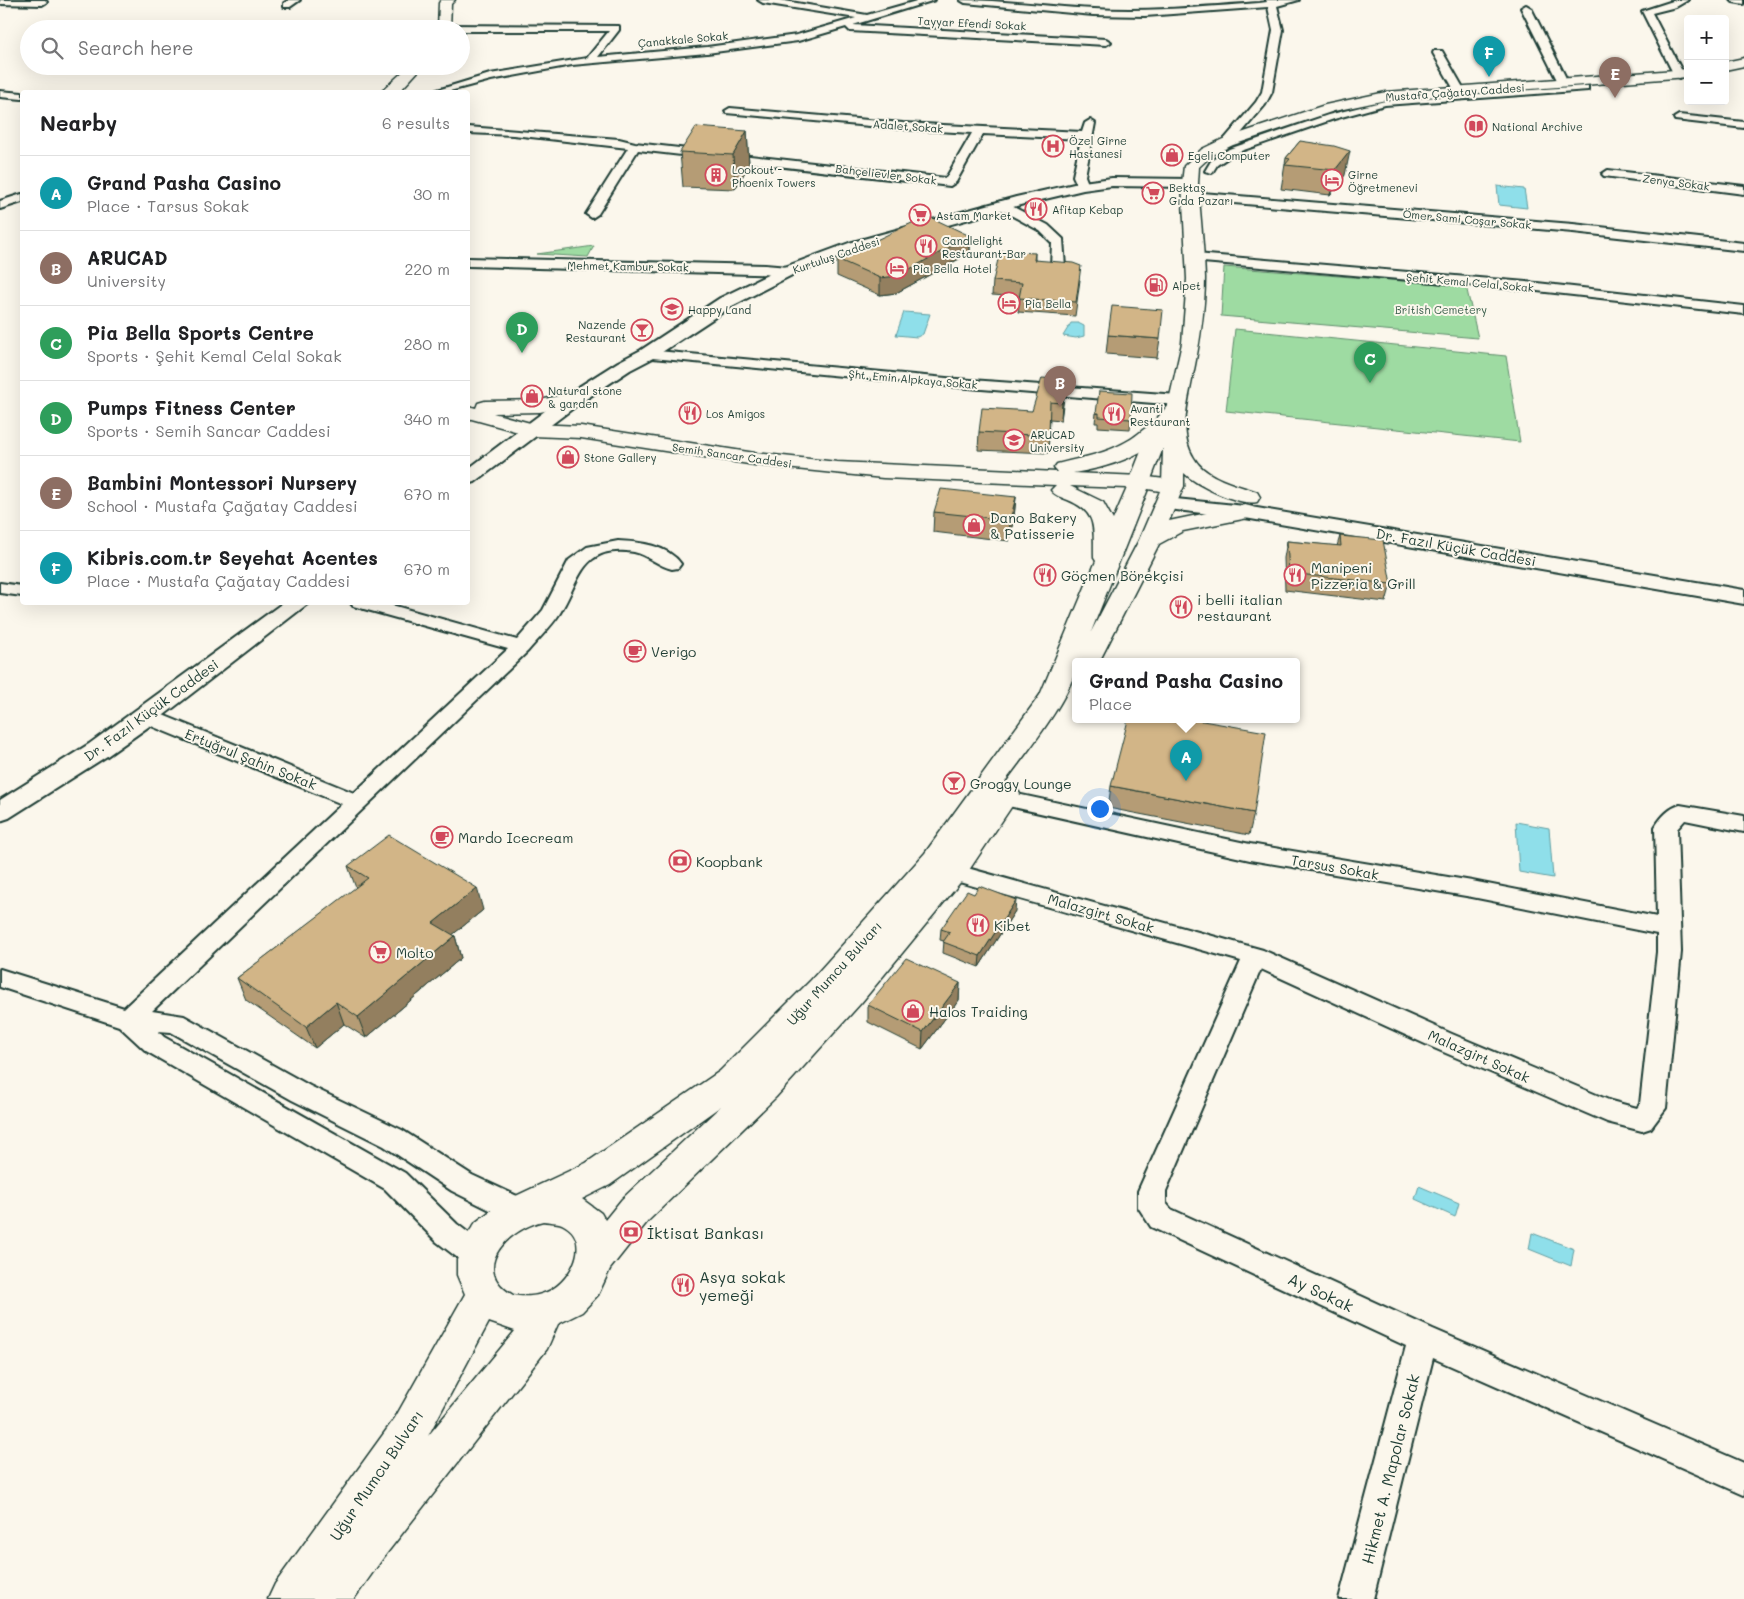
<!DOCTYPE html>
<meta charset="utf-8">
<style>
body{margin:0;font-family:Mali,sans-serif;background:#f6f6f6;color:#202124}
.controls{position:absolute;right:15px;top:15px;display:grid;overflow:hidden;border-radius:5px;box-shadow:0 5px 20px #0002}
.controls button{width:45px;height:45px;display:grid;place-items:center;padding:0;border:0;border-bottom:1px solid #e0e0e0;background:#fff;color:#202124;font:25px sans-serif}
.you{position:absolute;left:1099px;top:808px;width:18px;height:18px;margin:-12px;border:4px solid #fff;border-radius:50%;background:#1a73e8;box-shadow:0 0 0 8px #1a73e833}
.badge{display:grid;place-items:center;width:32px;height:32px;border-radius:50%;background:#d1495b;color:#fff;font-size:16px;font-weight:700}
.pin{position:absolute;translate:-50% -41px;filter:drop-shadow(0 1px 2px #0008)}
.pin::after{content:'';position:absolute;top:26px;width:18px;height:15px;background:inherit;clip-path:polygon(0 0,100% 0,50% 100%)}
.popup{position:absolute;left:1072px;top:658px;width:228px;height:65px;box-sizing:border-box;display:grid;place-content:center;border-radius:5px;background:#fff;filter:drop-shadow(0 1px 4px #0005);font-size:16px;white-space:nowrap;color:#757577}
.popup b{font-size:19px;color:#202124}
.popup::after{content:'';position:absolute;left:50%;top:100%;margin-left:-10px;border:10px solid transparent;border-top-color:#fff}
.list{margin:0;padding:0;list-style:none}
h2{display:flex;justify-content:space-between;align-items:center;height:65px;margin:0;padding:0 20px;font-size:21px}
h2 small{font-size:16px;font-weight:400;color:#757577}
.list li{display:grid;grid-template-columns:32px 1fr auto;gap:15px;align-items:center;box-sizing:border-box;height:75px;padding:0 20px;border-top:1px solid #e0e0e0}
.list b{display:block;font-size:19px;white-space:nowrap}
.list p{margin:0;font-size:16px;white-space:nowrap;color:#757577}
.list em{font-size:16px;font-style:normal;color:#757577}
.icon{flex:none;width:28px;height:28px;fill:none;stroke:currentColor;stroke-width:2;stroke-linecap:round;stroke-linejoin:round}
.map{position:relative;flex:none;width:1744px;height:1599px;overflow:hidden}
.search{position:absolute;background:#fff;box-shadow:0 5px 20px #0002;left:20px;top:20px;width:450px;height:55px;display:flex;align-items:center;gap:12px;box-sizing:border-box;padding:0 18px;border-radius:28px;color:#757577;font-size:19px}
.panel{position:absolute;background:#fff;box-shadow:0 5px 20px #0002;left:20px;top:90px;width:450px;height:515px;border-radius:5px}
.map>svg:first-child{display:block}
</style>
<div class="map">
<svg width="1744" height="1599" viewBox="0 0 1744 1599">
<rect width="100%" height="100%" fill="#fbf7ec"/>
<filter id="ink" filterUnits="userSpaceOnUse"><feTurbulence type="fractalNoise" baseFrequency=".02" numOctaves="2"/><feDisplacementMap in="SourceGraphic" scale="10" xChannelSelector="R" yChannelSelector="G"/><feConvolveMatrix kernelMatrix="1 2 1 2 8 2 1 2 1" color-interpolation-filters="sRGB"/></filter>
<g filter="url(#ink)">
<!-- green -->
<g fill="#9edba2" stroke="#5e8c6b">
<path d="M594 246 588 257 537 254Z"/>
<path d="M1224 267 1466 286 1478 338 1221 316Z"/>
<path d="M1235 329 1506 356 1520 442 1226 411Z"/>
</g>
<!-- water -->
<g fill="#8fdfea" stroke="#629ea1">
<path d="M1497 186 1524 189 1527 208 1499 205Z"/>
<path d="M904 312 930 314 923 334 917 337 896 335Z"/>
<path d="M1071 323H1078L1084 326V336L1076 338 1063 336Z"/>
<path d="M1516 822 1549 828 1553 878 1519 872Z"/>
<path d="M1419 1186 1459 1203 1455 1217 1415 1199Z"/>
<path d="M1532 1233 1574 1249 1571 1266 1529 1249Z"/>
</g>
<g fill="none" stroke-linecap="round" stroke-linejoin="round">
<!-- pedestrian casing -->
<g stroke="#1f3d34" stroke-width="4">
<path id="pedestrian" d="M1585 86H1588V90L1385 105 1334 119 1235 153 1217 165 1212 173 1205 171 1211 161 1229 149 1328 115 1385 101Z"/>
</g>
<!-- minor casing -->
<g stroke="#1f3d34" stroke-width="4">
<g id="minor">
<path d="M0 0H45L47 2 42 5 0 4Z"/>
<path d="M289 0H300L290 7H284V3Z"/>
<path d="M758 0H779L867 15 920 0H935L853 25 1106 39 1111 42 1106 45 850 31 846 27 798 41 707 53 572 65 491 80 446 92H431L490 74 587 58 609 31H461V29H440L444 25 619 26V30L598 57 707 47 797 35 856 18 763 3Z"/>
<path d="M960 0C1005 0 1049 7 1094 9 1149 12 1204 7 1259 3L1267 2 1266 0H1299L1277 6 1283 30 1272 92 1265 105 1232 144 1228 145 1222 142 1256 102 1262 92 1273 30 1268 7 1145 16 1093 15 965 3Z"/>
<path d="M1676 0H1688L1676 7 1652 13 1684 75 1679 78 1674 75 1642 11Z"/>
<path d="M1731 0H1744V4L1733 2Z"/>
<path d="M1526 5 1531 8 1569 84 1568 86H1560L1521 8Z"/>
<path d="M1434 51H1442L1465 91 1464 93H1456L1433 53Z"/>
<path d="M0 91 22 93V99L0 97Z"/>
<path d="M730 108 903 123 1082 132 1085 123 1090 120 1095 123 1085 176 1089 186 1087 189H1079L1073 176 1081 139 983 134 956 182 950 186 638 150 598 214 592 218 586 214 628 148 513 135 468 133V127L619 139 635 143 946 178 972 133 903 129 726 113 725 111Z"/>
<path d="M1679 115 1744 122V128L1675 120 1674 118Z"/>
<path d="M1608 170 1744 186V194L1604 176 1602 174Z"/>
<path d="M1190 192 1573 224 1744 243V251L1573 232 1186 199 1184 196Z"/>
<path d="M22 194V202L0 209V201Z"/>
<path d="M1002 201 1048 225 1063 239 1065 267 1063 270 1058 271 1051 267 1052 243 1040 231 998 208 996 205 998 202Z"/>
<path d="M1196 254 1537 283 1744 306V314L1537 291 1191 261 1189 258 1191 255Z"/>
<path d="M468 258 765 265 788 267 795 271 788 275 468 266Z"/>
<path d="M647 350 957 379 1178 395 1186 400 1178 405 957 387 642 357 640 354Z"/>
<path d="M618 541C639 542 668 545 681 564L678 568 672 569C658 566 648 555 634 552 582 543 580 580 560 613 551 627 538 639 528 651L152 1011 184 1016 310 1086 402 1130 472 1175 528 1201 532 1210 528 1219 518 1222 508 1219 452 1191 384 1146 292 1100 171 1032 158 1031 164 1037 405 1173 457 1224 487 1247 491 1256 487 1265 477 1269 467 1265 437 1242 385 1189 146 1051 119 1026 0 987V969L124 1008 342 804 139 721 136 716 139 711 146 710 153 711 354 793 508 649 353 606 350 602H381L517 640 543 610 569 560 587 547Z"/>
<path d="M0 583 22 586V596L0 593Z"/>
<path d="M1003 791 1250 844 1472 881 1657 917 1655 827C1661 817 1669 808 1680 805L1744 816V832L1685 820 1677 829 1681 952 1666 1108 1651 1128 1642 1131 1607 1122 1434 1048 1261 969 1166 1191V1203L1171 1209 1433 1329 1744 1463V1495L1433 1358 1373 1599H1339L1406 1346 1151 1227 1138 1207V1191L1241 961 945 878 942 872 945 866 953 864 1263 950 1452 1034 1611 1101 1637 1108 1640 1104 1657 952V934L1472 897 1250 860 995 803 992 798 995 793Z"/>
</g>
</g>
<!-- tertiary casing -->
<g stroke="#1f3d34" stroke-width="4">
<g id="tertiary">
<path d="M1112 178 1190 179 1197 183 1190 187 1112 186 1083 190 1024 204 861 249 794 274 732 306 653 358 630 370 580 403 475 482 468 484V469L566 395 618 362 641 350 720 298 782 268 849 243 1016 197 1083 182Z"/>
<path d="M1166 498 1245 506 1744 590V604L1245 518 1159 508 1156 504 1159 500Z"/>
<path d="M284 602H310L155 722 107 756 9 818 0 821V800L89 744Z"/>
</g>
</g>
<!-- secondary casing -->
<g stroke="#1f3d34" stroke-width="3">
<g id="secondary">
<path d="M1744 58V66L1725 70V62Z"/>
<path d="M1688 69V77L1386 100 1334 111 1233 145 1212 155 1199 167 1198 183C1200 215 1204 247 1205 278 1205 313 1199 347 1192 380 1187 405 1179 435 1194 458 1205 478 1237 485 1257 492L1260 497 1257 502C1239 506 1197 486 1184 473V486L1181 491 1173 492 1165 491 1162 486 1163 448 1148 487 1140 488 1132 487 1129 482 1151 426 1168 405 1182 343 1187 279 1182 183 1184 166 1202 149 1223 139 1325 105 1386 92Z"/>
</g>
</g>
<!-- primary casing -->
<g stroke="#1f3d34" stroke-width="3">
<g id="primary">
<path d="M441 0H455L451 4 450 29H438L439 3Z"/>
<path d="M409 66H423L400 91 381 92Z"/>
<path d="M573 393 580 395 583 399 580 403 540 412 493 413 534 424 581 426 755 453 837 462 1057 472 1054 468 1057 464C1083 457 1107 454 1131 439 1144 431 1152 418 1168 422L1171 426C1151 455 1106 468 1073 473L1140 476 1181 481 1184 486 1169 521 1245 505 1253 507 1256 512 1253 517 1183 531 1159 544 1099 662H1076C1076 693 1021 759 1002 786L1016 787 1020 794 963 879 861 1003 776 1097 648 1221 610 1269 598 1295 582 1312 558 1324 547 1349 383 1558 354 1599H268L275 1584 395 1418 465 1294 457 1275V1260L467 1235 476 1222 501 1203 586 1163 720 1071 811 980 925 853 1040 695 1096 561 1094 558C1093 529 1099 513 1068 500 1061 497 1055 496 1051 490L1056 485 883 478 755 465 581 438 533 436 468 418V406L476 408 478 403 485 401 540 400ZM1070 486 1127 488 1113 520 1103 502ZM1148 489 1160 491 1139 540 1091 632ZM721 1106 622 1199 605 1220 601 1213 582 1199 610 1185ZM543 1221C549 1222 557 1222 562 1224 591 1238 574 1275 554 1288 543 1296 526 1298 513 1295 468 1269 508 1229 543 1221ZM489 1322 515 1331 428 1436Z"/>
</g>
</g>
<!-- pedestrian -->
<use href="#pedestrian" fill="#fbf7ec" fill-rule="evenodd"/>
<!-- minor -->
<use href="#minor" fill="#fbf7ec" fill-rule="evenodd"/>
<!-- tertiary -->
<use href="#tertiary" fill="#fbf7ec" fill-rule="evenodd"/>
<!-- secondary -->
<use href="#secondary" fill="#fbf7ec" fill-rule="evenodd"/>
<!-- primary -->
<use href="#primary" fill="#fbf7ec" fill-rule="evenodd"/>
</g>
<!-- wall -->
<g fill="#b59c74" stroke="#1f3d34">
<path d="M747 131 749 165 735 189 683 187 680 152Z"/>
<path d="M1300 141 1345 175 1330 195 1281 189 1286 158Z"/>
<path d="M970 236V253L896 293 880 295 837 276V259Z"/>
<path d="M1035 253V260L1080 280 1075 316 1018 312 1020 297 992 295 993 281Z"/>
<path d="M1108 335 1160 339 1157 358 1106 354Z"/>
<path d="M1065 380 1061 420 1050 419 1048 453 978 450 979 432 1032 411Z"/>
<path d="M1096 413 1131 419 1130 429 1098 427V423H1095Z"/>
<path d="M1016 497 1014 517 1009 541 933 532 934 512Z"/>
<path d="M1340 536 1391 584 1386 602 1285 590 1284 558 1287 541 1337 546Z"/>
<path d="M1111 786 1254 813 1249 835 1108 808Z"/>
<path d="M348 866 483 910 452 935 455 936 461 958 366 1038 344 1024 315 1048 246 1000 237 978 356 888Z"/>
<path d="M974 894 1015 911 979 967 943 953 944 941 940 940 941 929Z"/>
<path d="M960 983 959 1000 922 1049 868 1022V1005Z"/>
</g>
<!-- shaded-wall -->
<g fill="#937f5e" stroke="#1f3d34">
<path d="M747 131 749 165 735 189 733 155Z"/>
<path d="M1350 151 1345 175 1330 195 1335 170Z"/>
<path d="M970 236V253L896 293 880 295V278Z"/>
<path d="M1065 380 1064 398 1061 420 1062 403Z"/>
<path d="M1016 497 1014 517 1009 541 1010 520Z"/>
<path d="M477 888 483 910 440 945 433 923Z"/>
<path d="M1016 900 1015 911 979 967 980 956Z"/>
<path d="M455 936 461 958 366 1038 358 1017Z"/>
<path d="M960 983 959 1000 922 1049 923 1032Z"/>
<path d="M336 1002 344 1024 315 1048 306 1027Z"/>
</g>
<!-- building -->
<g fill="#d2b587" stroke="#1f3d34">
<path d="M696 127 747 131 733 155 680 152Z"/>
<path d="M1300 141 1334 146 1350 151 1335 170 1285 165 1290 159 1286 158Z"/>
<path d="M930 217 970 236 897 276 880 278 837 259 918 220Z"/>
<path d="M1000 251 1035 253 1034 260 1073 263 1081 266 1076 302 1019 298 1022 283 993 281Z"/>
<path d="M1112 306 1163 310 1160 339 1108 335Z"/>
<path d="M1042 378 1065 380 1062 403 1050 402 1049 436 979 432 982 408 1032 411Z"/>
<path d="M1099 391 1132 393 1131 419 1099 417V413H1096Z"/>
<path d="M941 489 1016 497 1010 520 934 512Z"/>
<path d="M1340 536 1383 540 1391 584 1289 573 1287 541 1341 546Z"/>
<path d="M1128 720H1197L1266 732 1254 813 1111 786Z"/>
<path d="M389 835 477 888 433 923 455 936 358 1017 336 1002 306 1027 237 978 368 878 348 866Z"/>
<path d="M979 886 1016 900 980 956 943 942 950 932 941 929 967 891 974 894Z"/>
<path d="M906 958 960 983 923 1032 868 1005Z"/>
</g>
</g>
<!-- icons -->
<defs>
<g id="library-ring" transform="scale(1.125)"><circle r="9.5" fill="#fbf7ec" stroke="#d1495b" stroke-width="1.5"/><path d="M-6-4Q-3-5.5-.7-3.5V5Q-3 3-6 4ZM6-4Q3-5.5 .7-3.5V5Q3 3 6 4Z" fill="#d1495b"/></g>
<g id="hospital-ring" transform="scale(1.125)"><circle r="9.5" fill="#fbf7ec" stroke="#d1495b" stroke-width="1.5"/><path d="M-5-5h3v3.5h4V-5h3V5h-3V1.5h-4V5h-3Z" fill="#d1495b"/></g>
<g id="shop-ring" transform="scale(1.125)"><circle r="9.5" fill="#fbf7ec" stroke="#d1495b" stroke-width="1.5"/><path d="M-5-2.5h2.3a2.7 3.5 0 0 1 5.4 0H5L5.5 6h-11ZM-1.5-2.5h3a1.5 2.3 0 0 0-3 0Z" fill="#d1495b"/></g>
<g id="building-ring" transform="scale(1.125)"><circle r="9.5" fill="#fbf7ec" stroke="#d1495b" stroke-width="1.5"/><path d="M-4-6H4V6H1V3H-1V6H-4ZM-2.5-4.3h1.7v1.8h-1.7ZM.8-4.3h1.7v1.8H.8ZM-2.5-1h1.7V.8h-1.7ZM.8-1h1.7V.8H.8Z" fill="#d1495b"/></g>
<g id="hotel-ring" transform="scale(1.125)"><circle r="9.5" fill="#fbf7ec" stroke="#d1495b" stroke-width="1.5"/><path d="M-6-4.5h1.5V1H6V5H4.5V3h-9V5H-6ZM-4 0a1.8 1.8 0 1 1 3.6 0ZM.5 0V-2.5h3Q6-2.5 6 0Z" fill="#d1495b"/></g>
<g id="supermarket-ring" transform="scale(1.125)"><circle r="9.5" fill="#fbf7ec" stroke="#d1495b" stroke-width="1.5"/><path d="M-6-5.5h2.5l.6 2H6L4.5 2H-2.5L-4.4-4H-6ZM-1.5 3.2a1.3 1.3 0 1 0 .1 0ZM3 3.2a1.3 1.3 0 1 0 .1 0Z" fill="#d1495b"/></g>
<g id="restaurant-ring" transform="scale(1.125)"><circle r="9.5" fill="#fbf7ec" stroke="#d1495b" stroke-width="1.5"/><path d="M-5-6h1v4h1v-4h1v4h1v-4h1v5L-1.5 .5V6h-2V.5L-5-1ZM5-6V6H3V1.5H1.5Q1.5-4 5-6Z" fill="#d1495b"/></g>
<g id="fuel-ring" transform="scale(1.125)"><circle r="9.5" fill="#fbf7ec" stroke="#d1495b" stroke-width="1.5"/><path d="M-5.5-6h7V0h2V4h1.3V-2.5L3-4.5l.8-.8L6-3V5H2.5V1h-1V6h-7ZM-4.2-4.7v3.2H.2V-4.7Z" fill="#d1495b"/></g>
<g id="school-ring" transform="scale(1.125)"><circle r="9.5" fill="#fbf7ec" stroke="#d1495b" stroke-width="1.5"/><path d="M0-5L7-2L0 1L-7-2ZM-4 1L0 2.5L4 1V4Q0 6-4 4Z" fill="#d1495b"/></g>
<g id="bar-ring" transform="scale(1.125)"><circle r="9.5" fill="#fbf7ec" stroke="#d1495b" stroke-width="1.5"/><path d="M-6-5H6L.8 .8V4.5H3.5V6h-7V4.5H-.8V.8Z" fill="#d1495b"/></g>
<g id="university-ring" transform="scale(1.125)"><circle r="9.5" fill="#fbf7ec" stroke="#d1495b" stroke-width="1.5"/><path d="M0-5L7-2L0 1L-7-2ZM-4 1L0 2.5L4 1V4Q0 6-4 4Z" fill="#d1495b"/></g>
<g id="cafe-ring" transform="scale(1.125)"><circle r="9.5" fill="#fbf7ec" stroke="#d1495b" stroke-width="1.5"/><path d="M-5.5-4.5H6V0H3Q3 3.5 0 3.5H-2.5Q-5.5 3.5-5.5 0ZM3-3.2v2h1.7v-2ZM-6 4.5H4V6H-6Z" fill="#d1495b"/></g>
<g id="bank-ring" transform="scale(1.125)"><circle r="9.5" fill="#fbf7ec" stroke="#d1495b" stroke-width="1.5"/><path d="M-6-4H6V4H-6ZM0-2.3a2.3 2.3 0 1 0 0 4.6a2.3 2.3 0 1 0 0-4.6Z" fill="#d1495b"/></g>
</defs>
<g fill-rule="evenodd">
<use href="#library-ring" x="1476" y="126"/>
<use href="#hospital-ring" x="1053" y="146"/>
<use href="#shop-ring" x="1172" y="155"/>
<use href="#building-ring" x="716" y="175"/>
<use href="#hotel-ring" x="1332" y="180"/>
<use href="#supermarket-ring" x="1153" y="193"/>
<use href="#restaurant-ring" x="1036" y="209"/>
<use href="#supermarket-ring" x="920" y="215"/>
<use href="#restaurant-ring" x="926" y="246"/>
<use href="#hotel-ring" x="897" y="268"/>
<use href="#fuel-ring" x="1156" y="285"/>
<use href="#hotel-ring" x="1009" y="303"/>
<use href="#school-ring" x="672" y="309"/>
<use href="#bar-ring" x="642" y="330"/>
<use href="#shop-ring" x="532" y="396"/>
<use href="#restaurant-ring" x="690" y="413"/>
<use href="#restaurant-ring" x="1114" y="414"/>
<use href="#university-ring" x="1014" y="440"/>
<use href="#shop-ring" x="568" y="457"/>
<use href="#shop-ring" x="974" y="525"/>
<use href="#restaurant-ring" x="1045" y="575"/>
<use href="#restaurant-ring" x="1295" y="575"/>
<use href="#restaurant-ring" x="1181" y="607"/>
<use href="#cafe-ring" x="635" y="651"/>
<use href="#bar-ring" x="954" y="783"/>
<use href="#cafe-ring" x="442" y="837"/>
<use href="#bank-ring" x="680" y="861"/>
<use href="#restaurant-ring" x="978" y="925"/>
<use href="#supermarket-ring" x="380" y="952"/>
<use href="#shop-ring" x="913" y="1011"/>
<use href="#bank-ring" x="631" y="1232"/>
<use href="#restaurant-ring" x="683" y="1285"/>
</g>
<g text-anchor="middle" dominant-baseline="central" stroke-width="4" stroke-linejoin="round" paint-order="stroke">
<!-- far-street labels -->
<g font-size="11" fill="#1f3d34" stroke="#fbf7ec">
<text transform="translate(972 23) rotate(3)">Tayyar Efendi Sokak</text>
<text transform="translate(683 39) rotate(-5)">Çanakkale Sokak</text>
<text transform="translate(1455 92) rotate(-4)">Mustafa Çağatay Caddesi</text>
<text transform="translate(908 126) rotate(4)">Adalet Sokak</text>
<text transform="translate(886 174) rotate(7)">Bahçelievler Sokak</text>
<text transform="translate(1676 182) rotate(7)">Zenya Sokak</text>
<text transform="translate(1467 219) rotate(5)">Ömer Sami Coşar Sokak</text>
<text transform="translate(836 255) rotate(-19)">Kurtuluş Caddesi</text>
<text transform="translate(628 266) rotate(1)">Mehmet Kambur Sokak</text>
<text transform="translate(1470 282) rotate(5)">Şehit Kemal Celal Sokak</text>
<text transform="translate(913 379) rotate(5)">Şht. Emin Alpkaya Sokak</text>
<text transform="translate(732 455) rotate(8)">Semih Sancar Caddesi</text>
</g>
<!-- far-poi labels -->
<g font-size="11" fill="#1f3d34" stroke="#fbf7ec" text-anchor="start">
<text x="1492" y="126">National Archive</text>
<text x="1069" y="140">Özel Girne<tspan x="1069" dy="13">Hastanesi</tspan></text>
<text x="1188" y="155">Egeli Computer</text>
<text x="732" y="169">Lookout -<tspan x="732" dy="13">Phoenix Towers</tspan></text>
<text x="1348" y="174">Girne<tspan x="1348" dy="13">Öğretmenevi</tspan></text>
<text x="1169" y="187">Bektaş<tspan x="1169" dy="13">Gıda Pazarı</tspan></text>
<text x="1052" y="209">Afitap Kebap</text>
<text x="936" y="215">Astam Market</text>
<text x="942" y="240">Candlelight<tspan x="942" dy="13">Restaurant-Bar</tspan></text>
<text x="913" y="268">Pia Bella Hotel</text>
<text x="1172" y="285">Alpet</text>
<text x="1025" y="303">Pia Bella</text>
<text x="688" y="309">Happy Land</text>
<text x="626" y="324" text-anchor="end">Nazende<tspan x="626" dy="13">Restaurant</tspan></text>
<text x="548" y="390">Natural stone<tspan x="548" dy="13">&amp; garden</tspan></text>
<text x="1130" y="408">Avanti<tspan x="1130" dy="13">Restaurant</tspan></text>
<text x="706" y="413">Los Amigos</text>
<text x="1030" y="434">ARUCAD<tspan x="1030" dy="13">University</tspan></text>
<text x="584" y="457">Stone Gallery</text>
</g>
<!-- far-park labels -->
<g font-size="11" fill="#385d4a" stroke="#fbf7ec">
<text x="1441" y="309">British Cemetery</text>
</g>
<!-- poi labels -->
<g font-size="14" fill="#1f3d34" stroke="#fbf7ec" text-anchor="start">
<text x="990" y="517">Dano Bakery<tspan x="990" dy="16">&amp; Patisserie</tspan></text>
<text x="1311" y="567">Manipeni<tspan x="1311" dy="16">Pizzeria &amp; Grill</tspan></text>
<text x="1061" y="575">Göçmen Börekçisi</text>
<text x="1197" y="599">i belli italian<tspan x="1197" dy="16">restaurant</tspan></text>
<text x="651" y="651">Verigo</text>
<text x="970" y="783">Groggy Lounge</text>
<text x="458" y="837">Mardo Icecream</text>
<text x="696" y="861">Koopbank</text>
<text x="994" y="925">Kibet</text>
<text x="396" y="952">Molto</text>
<text x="929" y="1011">Halos Traiding</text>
</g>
<!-- street labels -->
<g font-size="14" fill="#1f3d34" stroke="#fbf7ec">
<text transform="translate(1456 547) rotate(10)">Dr. Fazıl Küçük Caddesi</text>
<text transform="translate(151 710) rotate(-36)">Dr. Fazıl Küçük Caddesi</text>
<text transform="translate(251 759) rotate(22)">Ertuğrul Şahin Sokak</text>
<text transform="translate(1335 867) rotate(10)">Tarsus Sokak</text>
<text transform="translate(1101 913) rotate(16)">Malazgirt Sokak</text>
<text transform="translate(834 973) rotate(-48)">Uğur Mumcu Bulvarı</text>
<text transform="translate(1479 1056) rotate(24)">Malazgirt Sokak</text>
</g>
<!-- near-poi labels -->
<g font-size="16" fill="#1f3d34" stroke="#fbf7ec" text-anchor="start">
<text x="647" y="1232">İktisat Bankası</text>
<text x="699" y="1276">Asya sokak<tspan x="699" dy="18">yemeği</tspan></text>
</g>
<!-- near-street labels -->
<g font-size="16" fill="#1f3d34" stroke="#fbf7ec">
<text transform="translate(1321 1292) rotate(25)">Ay Sokak</text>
<text transform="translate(1390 1469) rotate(-76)">Hikmet A. Mapolar Sokak</text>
<text transform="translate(376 1475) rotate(-56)">Uğur Mumcu Bulvarı</text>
</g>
</g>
</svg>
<div class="controls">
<button>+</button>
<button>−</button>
</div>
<div class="you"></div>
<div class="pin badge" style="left:1186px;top:781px;background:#0f9aa8">A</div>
<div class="popup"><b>Grand Pasha Casino</b>Place</div>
<div class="pin badge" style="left:1060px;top:407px;background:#8d6e63">B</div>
<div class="pin badge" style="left:1370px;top:383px;background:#2e9e5b">C</div>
<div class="pin badge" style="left:522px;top:353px;background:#2e9e5b">D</div>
<div class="pin badge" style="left:1615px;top:98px;background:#8d6e63">E</div>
<div class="pin badge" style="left:1489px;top:77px;background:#0f9aa8">F</div>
<div class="search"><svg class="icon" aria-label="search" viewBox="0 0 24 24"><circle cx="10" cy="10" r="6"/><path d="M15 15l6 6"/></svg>Search here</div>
<section class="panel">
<h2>Nearby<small>6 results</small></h2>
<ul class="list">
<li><span class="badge" style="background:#0f9aa8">A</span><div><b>Grand Pasha Casino</b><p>Place · Tarsus Sokak</p></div><em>30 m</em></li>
<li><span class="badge" style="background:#8d6e63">B</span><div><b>ARUCAD</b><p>University</p></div><em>220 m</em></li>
<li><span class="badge" style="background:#2e9e5b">C</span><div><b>Pia Bella Sports Centre</b><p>Sports · Şehit Kemal Celal Sokak</p></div><em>280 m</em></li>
<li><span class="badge" style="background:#2e9e5b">D</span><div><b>Pumps Fitness Center</b><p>Sports · Semih Sancar Caddesi</p></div><em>340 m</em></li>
<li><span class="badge" style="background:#8d6e63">E</span><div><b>Bambini Montessori Nursery</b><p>School · Mustafa Çağatay Caddesi</p></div><em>670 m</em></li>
<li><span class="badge" style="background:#0f9aa8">F</span><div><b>Kibris.com.tr Seyehat Acentes</b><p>Place · Mustafa Çağatay Caddesi</p></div><em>670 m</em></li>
</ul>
</section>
</div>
